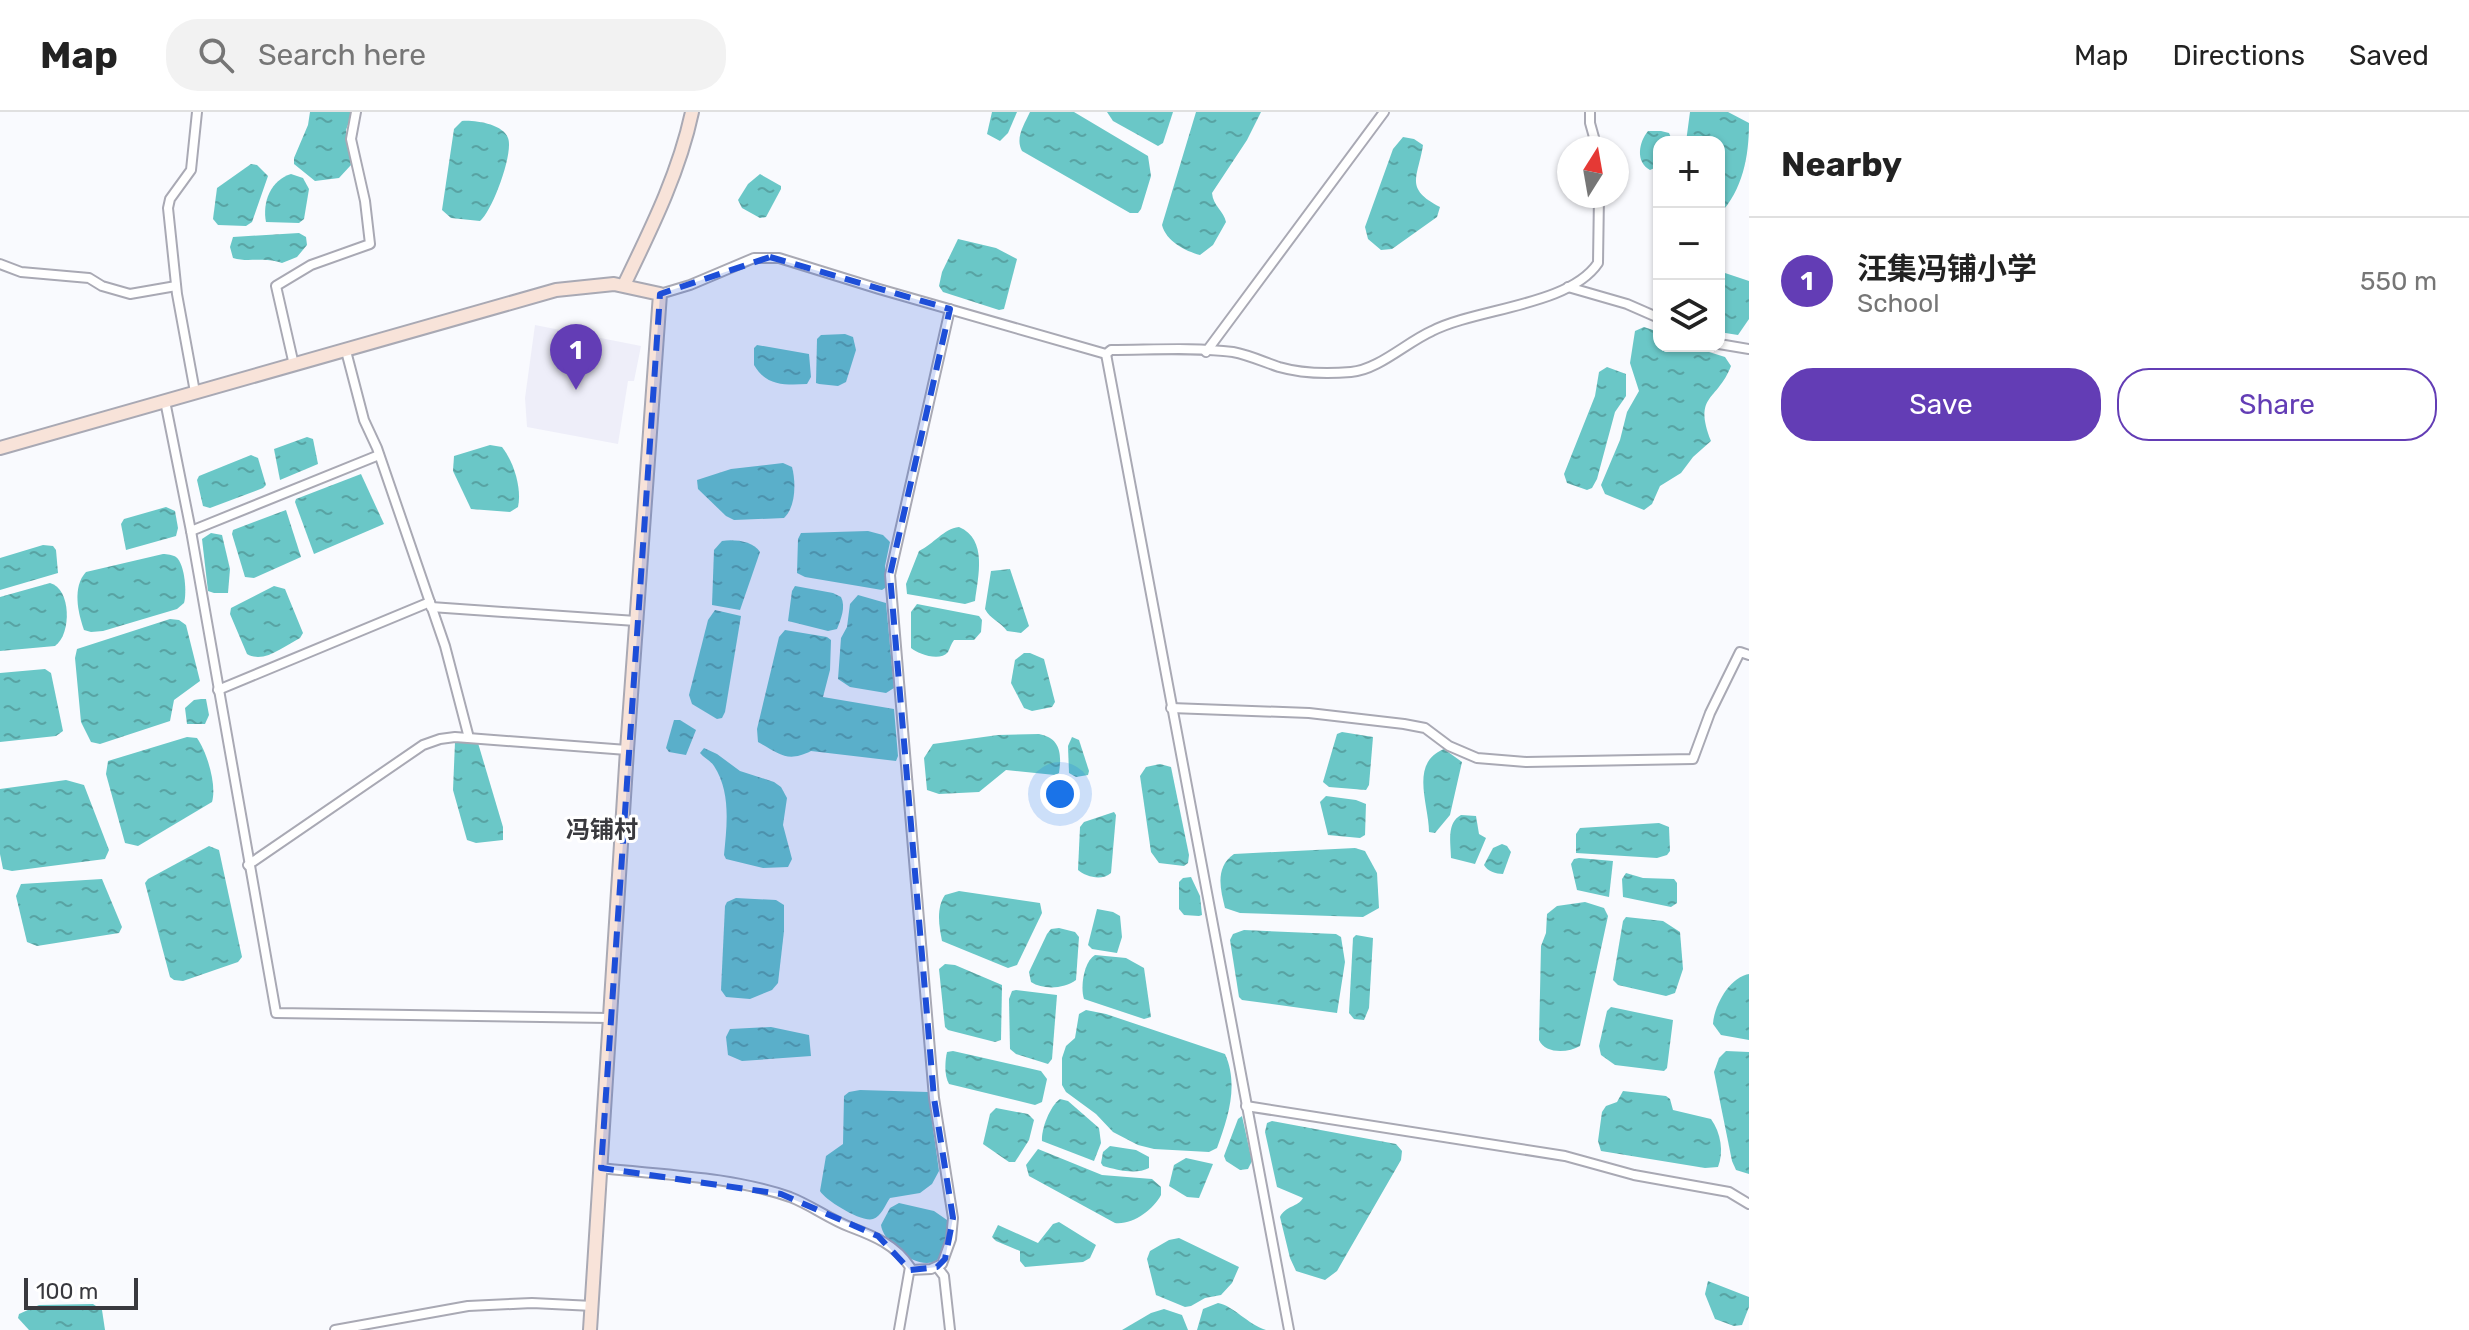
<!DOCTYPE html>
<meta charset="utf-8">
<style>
body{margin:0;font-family:Rubik,"Noto Sans SC",sans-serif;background:#f2f2f2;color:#222}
.controls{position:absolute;right:24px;top:24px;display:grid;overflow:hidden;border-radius:16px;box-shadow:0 2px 6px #0004}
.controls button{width:72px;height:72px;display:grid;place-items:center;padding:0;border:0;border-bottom:2px solid #e0e0e0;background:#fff;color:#222;font:40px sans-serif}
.compass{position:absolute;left:1557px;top:24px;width:72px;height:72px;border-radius:50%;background:#fff;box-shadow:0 2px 6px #0004;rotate:11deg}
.scale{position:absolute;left:24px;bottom:20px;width:114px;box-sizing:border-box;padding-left:8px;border:4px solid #39393e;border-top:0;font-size:22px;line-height:28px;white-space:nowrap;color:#39393e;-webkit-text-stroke:6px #fff;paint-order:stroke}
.you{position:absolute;left:1060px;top:682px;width:28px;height:28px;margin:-20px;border:6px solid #fff;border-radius:50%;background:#1a73e8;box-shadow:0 0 0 12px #1a73e833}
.badge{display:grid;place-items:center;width:52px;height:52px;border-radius:50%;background:#633db5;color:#fff;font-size:26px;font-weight:700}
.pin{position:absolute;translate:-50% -66px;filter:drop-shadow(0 2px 4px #0008)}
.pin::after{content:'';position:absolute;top:42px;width:28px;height:24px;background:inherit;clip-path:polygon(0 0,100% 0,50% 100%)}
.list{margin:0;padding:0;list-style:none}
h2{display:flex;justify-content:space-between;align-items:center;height:104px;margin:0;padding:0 32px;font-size:34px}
h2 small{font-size:26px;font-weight:400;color:#767676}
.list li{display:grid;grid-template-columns:52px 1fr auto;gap:24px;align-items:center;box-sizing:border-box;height:128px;padding:0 32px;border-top:2px solid #e0e0e0}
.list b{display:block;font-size:30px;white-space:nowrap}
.list p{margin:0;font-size:26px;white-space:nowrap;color:#767676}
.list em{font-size:26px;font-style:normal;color:#767676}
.actions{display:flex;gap:16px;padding:24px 32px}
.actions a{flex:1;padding:18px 0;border:2px solid #633db5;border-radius:32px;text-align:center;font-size:28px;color:#633db5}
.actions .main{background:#633db5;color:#fff}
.icon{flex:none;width:44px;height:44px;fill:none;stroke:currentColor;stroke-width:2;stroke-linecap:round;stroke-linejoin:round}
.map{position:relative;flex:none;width:1749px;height:1218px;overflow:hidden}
header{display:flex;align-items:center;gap:48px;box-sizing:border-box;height:112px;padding:0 40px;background:#fff;border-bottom:2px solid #e0e0e0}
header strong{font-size:38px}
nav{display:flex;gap:44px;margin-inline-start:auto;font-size:28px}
.search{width:560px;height:72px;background:#f2f2f2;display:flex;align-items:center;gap:20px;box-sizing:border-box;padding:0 28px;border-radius:32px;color:#767676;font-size:30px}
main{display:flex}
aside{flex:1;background:#fff}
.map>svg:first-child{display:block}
</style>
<header>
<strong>Map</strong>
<div class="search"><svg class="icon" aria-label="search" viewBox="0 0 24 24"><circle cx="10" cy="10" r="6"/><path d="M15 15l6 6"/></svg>Search here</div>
<nav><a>Map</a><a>Directions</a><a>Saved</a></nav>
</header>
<main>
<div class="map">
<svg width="1749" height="1218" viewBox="0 0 1749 1218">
<defs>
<pattern id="water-ripples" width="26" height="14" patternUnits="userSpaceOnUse" patternTransform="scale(2)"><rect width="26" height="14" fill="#6ac7c7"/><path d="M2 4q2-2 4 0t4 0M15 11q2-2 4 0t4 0" fill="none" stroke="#58a3a3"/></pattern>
</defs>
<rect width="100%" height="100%" fill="#f9fafe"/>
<!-- built -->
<path fill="#eeeef9" d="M535 213 641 234 634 269H628L618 332 527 315 525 286Z"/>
<!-- water -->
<g fill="url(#water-ripples)">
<path d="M310 0H353L346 18 351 53 339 66 315 69 294 52V46L308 13Z"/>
<path d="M992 0H1017L1008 21 1000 29 987 22Z"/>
<path d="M1030 0H1074L1148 44 1151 64 1141 97 1138 101H1130L1022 39C1015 26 1024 13 1030 0Z"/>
<path d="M1107 0H1173L1163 31 1158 34 1113 9Z"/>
<path d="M1196 0H1261L1247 28 1212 81C1213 94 1224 99 1226 110L1213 133 1200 143C1185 139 1166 129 1162 113Z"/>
<path d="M1690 0H1728L1749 11C1749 44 1743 78 1719 103V30H1686Z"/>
<path d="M462 9C475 8 503 12 508 26 514 41 492 100 480 109L451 106 442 98 454 17Z"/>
<path d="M1661 19 1669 21 1673 30H1659V54L1650 58C1635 50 1639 30 1648 19Z"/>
<path d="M1403 25 1414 27 1423 33C1418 66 1404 76 1440 95L1437 105 1392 137 1381 138 1368 127 1365 115 1393 37Z"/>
<path d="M251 52 257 53 268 64 252 110 246 114 218 113 213 107 217 76Z"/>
<path d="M291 62 303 66 309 77 304 107 299 111 266 110C262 90 271 68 291 62Z"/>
<path d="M760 62 781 74V77L766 105 760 106 742 96 738 88 748 72Z"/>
<path d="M299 121 306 125 307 133 297 145 282 151C265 144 249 151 233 146L230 135 233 125Z"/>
<path d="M958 127 996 136 1017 147 1004 197 999 198 943 180 939 174 942 160Z"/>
<path d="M1719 159 1749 169V207L1738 223 1719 220Z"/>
<path d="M1644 215 1659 220V234H1690L1725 245 1731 254C1717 290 1693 282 1711 329L1693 345 1681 361 1660 374 1652 392 1644 398 1605 382 1601 373 1620 328 1627 300 1639 279 1630 251 1635 219Z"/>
<path d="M845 222 853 225 856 238 846 270 838 274 819 272 816 271 817 227 821 223Z"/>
<path d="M757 233 809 242 811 265 807 272C785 273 766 274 754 253V236Z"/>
<path d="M1607 255 1626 262V284L1615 300 1597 367 1592 376 1587 378 1567 371 1564 362 1595 284 1599 260Z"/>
<path d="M307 325 313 327 318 352 280 368 274 337Z"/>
<path d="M490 333 502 335C514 350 522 377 518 395L510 400 471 397 453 359 454 344Z"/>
<path d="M251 343 258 346 266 373 263 376 210 396 203 394 197 368 199 364Z"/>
<path d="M783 351 792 355C796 370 796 395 784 406L734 408 726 404 698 377 697 368 731 357Z"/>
<path d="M361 362 384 412 314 442 295 390 296 387Z"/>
<path d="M166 395 175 399 178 416 176 424 126 438 121 412 124 407Z"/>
<path d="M286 398 301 445 254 466 245 465 232 422 233 418Z"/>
<path d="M959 415C988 427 978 465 975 489L965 492 907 482 906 472 919 439C934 432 943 417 959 415Z"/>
<path d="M868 419 883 423 890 430 885 454V476L882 478 805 465 797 461 798 427 801 421Z"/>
<path d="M211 421 222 423 230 457 228 481H214L208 479 202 427Z"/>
<path d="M722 429C734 427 753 429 760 440L740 498 712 493 714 438Z"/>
<path d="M43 433 53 434 56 438 58 461 0 478V446Z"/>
<path d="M163 442C167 442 173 443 176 445 185 452 187 481 184 491L177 497 103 519 91 520 84 518C78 501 72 475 86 460Z"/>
<path d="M1010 457 1029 514 1021 521 1007 519C1001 510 990 507 985 497L991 459Z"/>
<path d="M50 471C71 476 72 522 55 534L0 539V485Z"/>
<path d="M274 474 285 477 303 521 300 526C284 534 264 552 247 542L230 502 231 496Z"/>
<path d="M795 474 833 481 841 485C846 495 841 507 837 517L828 519 788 509 792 479Z"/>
<path d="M858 483 886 491 894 576 886 581 850 575 838 567 841 526 847 515 850 492Z"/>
<path d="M917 492 979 504 982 508 981 520 974 528H954C951 532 950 536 948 540 940 550 918 542 911 536V500Z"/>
<path d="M715 498 741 504 725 600 722 606 717 607 692 592 689 583 708 508Z"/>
<path d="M170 507 179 508 186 513 200 569 174 588 170 609 100 632 91 630 81 610 75 546 77 537Z"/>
<path d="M785 518 827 525 831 528 830 558 823 585 894 597 898 644 896 649 811 639C787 651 780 642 758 630L757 617 779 525Z"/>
<path d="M1024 541H1030L1044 547 1055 590 1052 595 1032 599 1024 596 1011 571 1015 548Z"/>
<path d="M45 557 51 561 63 619 56 624 0 630V561Z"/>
<path d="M201 587H206L209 603 205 612H187L185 596 194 588Z"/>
<path d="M674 608H680L696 618 686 643 669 640 666 636Z"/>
<path d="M1342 620 1373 625 1369 673 1366 678 1329 675 1323 670 1337 622Z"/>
<path d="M1039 622C1060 626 1062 641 1059 661L1055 663 1006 658 979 680 939 682 927 678 924 646 933 632 998 623Z"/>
<path d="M187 625 197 626C207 640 217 673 212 690L138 734 125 731 106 662 108 649Z"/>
<path d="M1072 625 1079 628 1089 659 1088 663 1076 665 1069 661 1068 634Z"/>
<path d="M455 630 478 631 503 715V728L476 731 467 728 453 678Z"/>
<path d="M704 636 717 642 740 659 774 670 781 675 787 686 783 713 792 747 788 755 763 756 726 747 724 743C727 713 731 680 714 654 710 648 704 646 700 641Z"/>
<path d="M1444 637 1462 650 1450 703 1435 721 1429 720C1429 692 1409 651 1444 637Z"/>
<path d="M1160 652 1171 655 1189 743 1188 751 1184 754 1159 751 1151 740 1140 664 1146 655Z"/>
<path d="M66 668 84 673 109 738 105 747 12 759 3 757 0 742V677Z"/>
<path d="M1326 684 1356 688 1366 692 1365 723 1360 726 1328 723 1320 690Z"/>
<path d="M1114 700 1116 703 1111 761C1102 769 1086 765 1078 758L1080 715 1084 710Z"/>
<path d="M1461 703 1476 704 1479 722 1486 726 1475 752 1451 746C1451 731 1446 711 1461 703Z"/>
<path d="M1659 711 1669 715 1670 739 1667 743 1657 746 1576 741V722L1580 716Z"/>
<path d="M1502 732 1507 734 1511 740 1503 762C1496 762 1487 759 1484 753L1493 736Z"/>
<path d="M209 734 219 738 242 845 238 850 183 869 174 868 170 865 145 771 148 767Z"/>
<path d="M1355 736 1365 739 1377 761 1379 796 1363 805 1240 801 1225 796C1220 776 1215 755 1234 742Z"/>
<path d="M1579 746 1613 749 1609 785 1577 778 1571 752 1574 747Z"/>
<path d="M1626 761 1643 766 1674 767 1677 771V791L1671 795 1623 785 1622 767Z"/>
<path d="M1191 765 1200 784 1202 803 1199 804 1184 803 1179 797V770L1183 766Z"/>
<path d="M102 767 122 815 119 821 37 834 27 830 16 784 21 772Z"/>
<path d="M959 779 1040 791 1042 801 1017 853 1008 856 942 829C939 814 936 796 945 783Z"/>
<path d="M736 786 776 788 784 793V819L778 871 772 878 750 887 726 885 721 878 725 794 727 790Z"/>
<path d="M1585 790 1604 796 1608 804 1580 934C1568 941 1545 942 1539 928L1541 834 1546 821 1547 802 1557 794Z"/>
<path d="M1097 797 1113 800 1120 804 1122 825 1117 841 1092 837 1088 833Z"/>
<path d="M1626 805 1663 809 1680 820 1683 857 1675 881 1666 884 1618 873 1613 868 1623 809Z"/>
<path d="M1059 816 1075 820 1079 825 1076 868C1064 877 1043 878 1031 870L1029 860 1047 822 1051 817Z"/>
<path d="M1244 818 1336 822 1341 825 1345 850 1337 901 1242 888 1239 885 1230 828 1233 822Z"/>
<path d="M1356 823 1373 826 1369 896 1364 908 1354 907 1349 901 1353 826Z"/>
<path d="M1095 843 1126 846 1144 856 1151 905 1144 907 1084 887C1080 875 1084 849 1095 843Z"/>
<path d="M945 852 955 853 1002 873 1001 928 995 930 948 918 945 915 939 857Z"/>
<path d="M1749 862V928L1721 923 1713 912C1714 893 1730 865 1749 862Z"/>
<path d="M1016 878 1057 883 1052 947 1048 952 1016 942 1010 937 1009 887 1012 879Z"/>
<path d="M1611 895 1673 908 1667 956 1664 959 1615 953 1601 943 1599 934 1607 899Z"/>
<path d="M1086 898 1106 902 1225 942C1239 973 1228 1006 1217 1036L1209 1040 1154 1037 1138 1033 1113 1020 1096 1002 1066 980 1062 973V946L1066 934 1075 926 1079 902Z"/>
<path d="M771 915 809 923 811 944 742 949 728 943 726 925 730 917Z"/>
<path d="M953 939 1041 959 1047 967 1042 990 1035 993 949 972C944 964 945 949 947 940Z"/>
<path d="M1726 939 1749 940V1062L1736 1058 1732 1049 1714 960 1719 946Z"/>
<path d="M860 978 928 980 939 1059 932 1072 920 1081 890 1086C885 1093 881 1105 873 1107 862 1111 825 1088 820 1079L826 1044 843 1032 844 984 849 980Z"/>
<path d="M1623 979 1666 984 1670 987 1673 998 1711 1007C1721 1021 1724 1040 1718 1055L1705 1056 1601 1039 1598 1029 1602 1000 1606 994 1617 990Z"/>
<path d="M1060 987 1068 989 1099 1016 1101 1031 1094 1049 1042 1029C1041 1017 1050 994 1060 987Z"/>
<path d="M996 996 1028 1002 1034 1008 1029 1028 1015 1050H1009L983 1032 990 1002Z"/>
<path d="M1242 1004 1252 1049 1248 1057 1240 1058 1226 1049 1224 1044 1238 1007Z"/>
<path d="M1272 1009 1396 1032 1402 1039 1401 1048 1337 1159 1325 1168 1296 1159 1290 1146 1280 1105C1285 1094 1298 1095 1303 1086L1277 1075 1265 1020 1267 1011Z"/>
<path d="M1110 1034 1136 1038 1149 1045V1056C1136 1063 1117 1058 1103 1054L1101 1051 1103 1040Z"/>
<path d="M1038 1037 1102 1063 1152 1067 1161 1075V1083C1153 1098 1133 1113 1115 1111L1029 1064 1026 1053Z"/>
<path d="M1186 1046 1213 1052 1199 1086 1187 1085 1169 1074 1174 1053Z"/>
<path d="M899 1091 934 1099 947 1108C949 1117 947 1125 945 1134 936 1174 883 1134 881 1113L890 1096Z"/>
<path d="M1059 1110 1096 1133 1090 1146 1083 1150 1025 1155 1020 1149V1139L996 1129 992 1125 998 1113 1038 1131 1053 1112Z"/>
<path d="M1179 1126 1239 1155 1232 1171 1221 1183 1205 1186 1191 1194 1185 1195 1156 1183 1147 1147 1150 1139 1169 1128Z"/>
<path d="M1708 1169 1749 1185V1195L1742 1213 1734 1214 1715 1207 1705 1182Z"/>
<path d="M1218 1191C1234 1194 1247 1212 1266 1218H1197L1203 1197Z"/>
<path d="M93 1192 102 1198 105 1218H29L18 1206 19 1202 39 1193Z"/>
<path d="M1164 1197 1182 1203 1188 1218H1122L1151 1201Z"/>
</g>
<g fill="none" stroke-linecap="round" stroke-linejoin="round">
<!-- street casing -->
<g stroke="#a9a9b4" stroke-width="12">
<g id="street">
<path d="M1590 0V11L1597 36"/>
<path d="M0 152 21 160 89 166 102 174 130 182 176 174"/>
<path d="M1568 175 1627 192 1659 206"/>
<path d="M660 182 690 173 754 146H779L879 177 1106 242 1111 238C1151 238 1193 235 1233 240 1249 243 1264 250 1279 255 1303 262 1327 262 1351 260 1378 258 1407 230 1432 219 1477 196 1569 194 1598 151L1599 84"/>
<path d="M1719 232 1749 237"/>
<path d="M346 239 364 308 377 336 445 534 469 626"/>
<path d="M1206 240 1384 0"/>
<path d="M1106 242 1289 1218"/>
<path d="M294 253 276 174 311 153 370 132 365 89 351 27 356 0"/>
<path d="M195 280 177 182 168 96 170 87 191 58 197 0"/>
<path d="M165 289 191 419 276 901 609 906"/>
<path d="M191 419 379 343"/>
<path d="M431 495 636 509"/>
<path d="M218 578 430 490"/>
<path d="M1171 596 1309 601 1404 612 1425 616 1449 634 1477 646 1526 650 1693 647 1710 601 1740 540 1749 543"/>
<path d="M248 753 423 633 440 627 455 625 627 638"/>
<path d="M1246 994 1565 1044 1634 1063 1729 1080 1749 1092"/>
<path d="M601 1056C662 1063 730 1064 790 1085 811 1093 829 1107 850 1115 874 1124 896 1133 910 1155L899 1218"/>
<path d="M937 1155 944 1164 950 1218"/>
<path d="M910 1158 931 1157 942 1152 951 1127 953 1106 934 986 890 463 950 197"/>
<path d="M335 1218 468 1194 532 1191 593 1194"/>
</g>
</g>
<!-- secondary casing -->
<g stroke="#a9a9b4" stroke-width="16">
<g id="secondary">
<path d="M624 173C651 117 679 61 692 0"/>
<path d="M0 336 556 178 614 172 660 182 627 638 590 1218"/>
</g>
</g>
<!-- street -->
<use href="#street" stroke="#fff" stroke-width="8"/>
<!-- secondary -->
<use href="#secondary" stroke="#f8e3d9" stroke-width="12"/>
</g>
<!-- marked area -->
<path fill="#1d4ed8" fill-opacity="0.2" stroke="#1d4ed8" stroke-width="6" stroke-dasharray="16 10" stroke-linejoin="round" d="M770 145 950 197 890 463 934 986 953 1106 945 1147 937 1155 910 1158 878 1124 781 1082 601 1056 660 182Z"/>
<g text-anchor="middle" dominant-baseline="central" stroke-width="6" stroke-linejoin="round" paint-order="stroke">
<!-- quarter labels -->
<g font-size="24" font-weight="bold" fill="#39393e" stroke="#fff">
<text x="602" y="718">冯铺村</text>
</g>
</g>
</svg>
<div class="controls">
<button>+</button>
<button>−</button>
<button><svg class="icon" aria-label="layers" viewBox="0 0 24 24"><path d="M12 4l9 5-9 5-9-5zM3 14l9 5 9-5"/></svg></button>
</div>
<svg class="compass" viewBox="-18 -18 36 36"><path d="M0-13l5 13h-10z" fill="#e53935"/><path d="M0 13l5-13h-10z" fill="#767676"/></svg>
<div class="scale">100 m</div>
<div class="you"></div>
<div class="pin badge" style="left:576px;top:278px">1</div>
</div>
<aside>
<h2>Nearby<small></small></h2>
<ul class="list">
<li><span class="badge">1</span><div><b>汪集冯铺小学</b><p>School</p></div><em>550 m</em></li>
</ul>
<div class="actions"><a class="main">Save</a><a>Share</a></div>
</aside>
</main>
